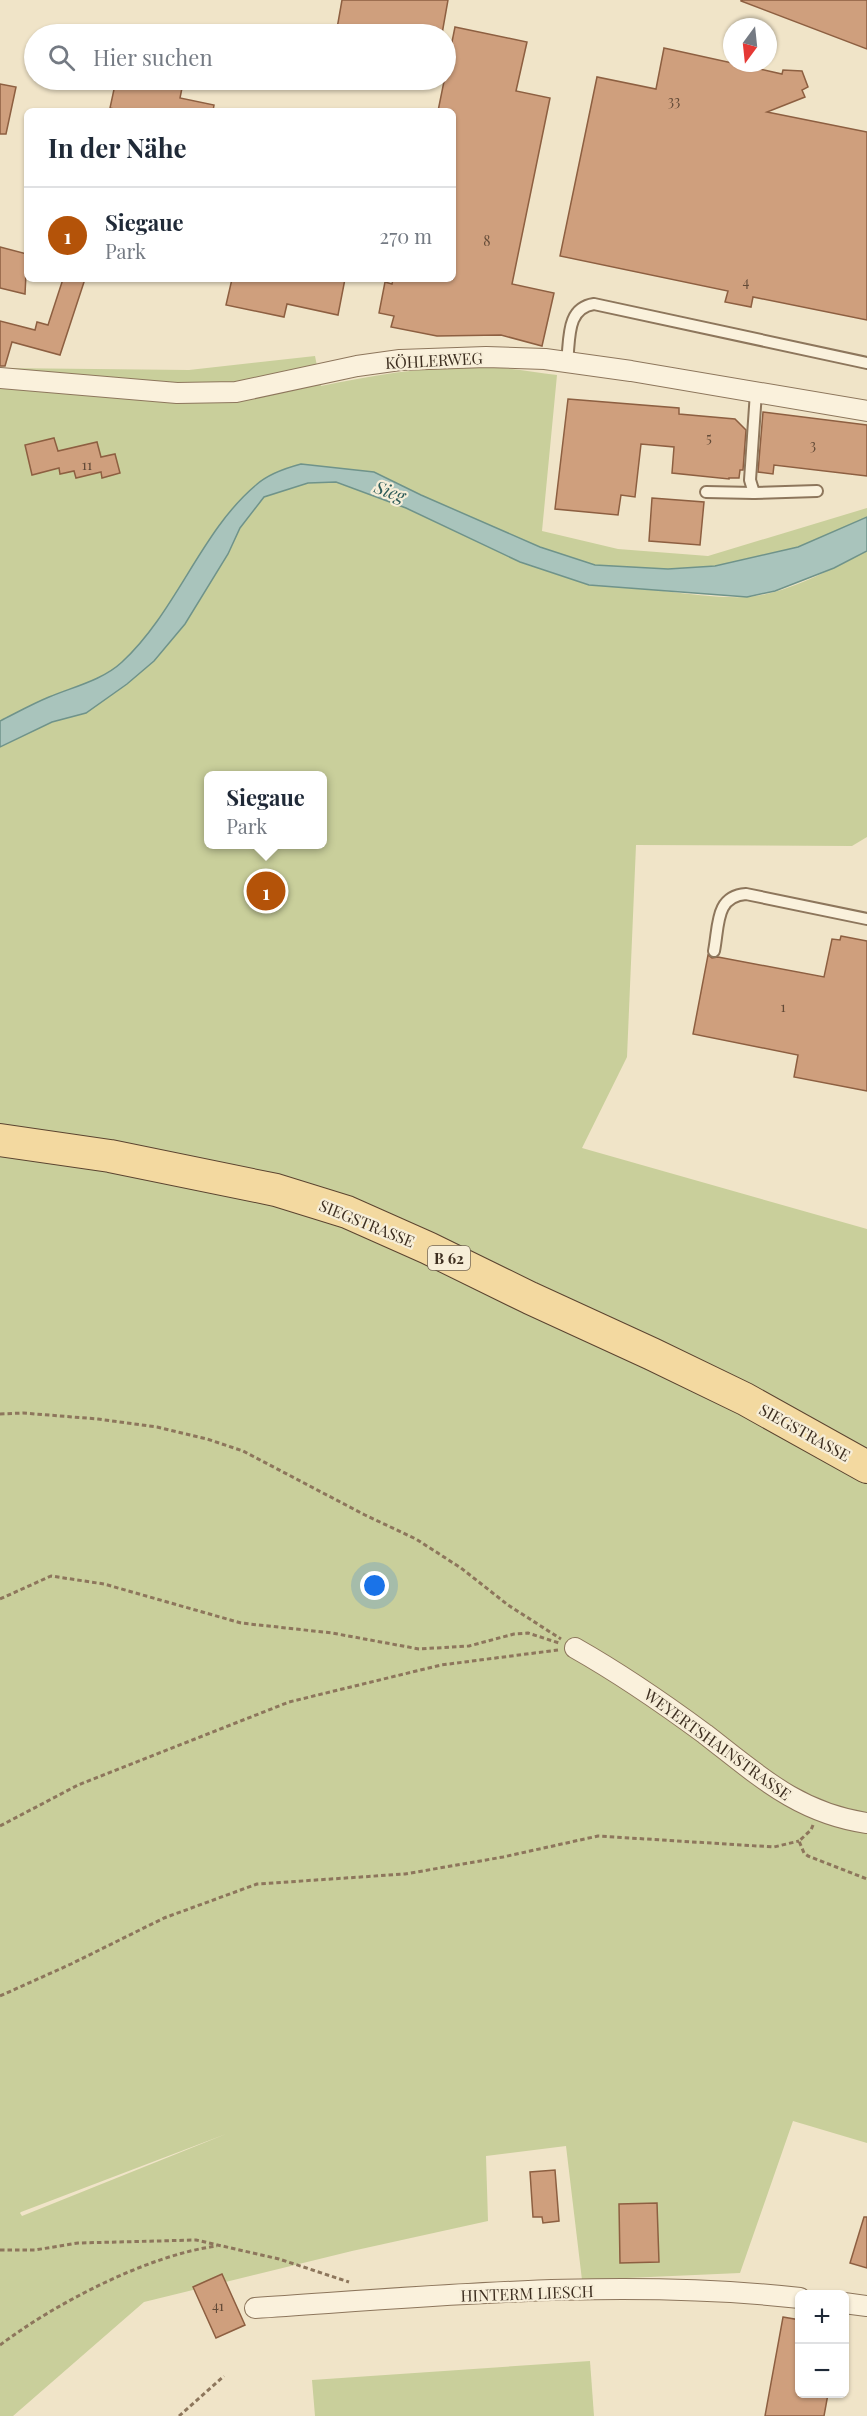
<!DOCTYPE html>
<html lang="de">
<meta charset="utf-8">
<style>
body{margin:0;font-family:"Playfair Display",serif;background:#f6f6f7;color:#1f2937}
.controls{position:absolute;right:18px;bottom:18px;display:grid;overflow:hidden;border-radius:9px;box-shadow:0 2px 4px #0004}
.controls button{width:54px;height:54px;display:grid;place-items:center;padding:0;border:0;border-bottom:2px solid #e0e1e3;background:#fff;color:#1f2937;font:30px sans-serif}
.compass{position:absolute;left:723px;top:18px;width:54px;height:54px;border-radius:50%;background:#fff;box-shadow:0 2px 4px #0004;rotate:195deg}
.you{position:absolute;left:375px;top:1586px;width:21px;height:21px;margin:-15px;border:4px solid #fff;border-radius:50%;background:#1a73e8;box-shadow:0 0 0 9px #1a73e833}
.badge{display:grid;place-items:center;width:39px;height:39px;border-radius:50%;background:#b45309;color:#fff;font-size:20px;font-weight:700}
.pin{position:absolute;translate:-50% -50%;border:3px solid #fff;box-shadow:0 2px 6px #0006}
.popup{position:absolute;left:204px;top:771px;width:123px;height:78px;box-sizing:border-box;display:grid;place-content:center;border-radius:9px;background:#fff;filter:drop-shadow(0 2px 4px #0005);font-size:20px;white-space:nowrap;color:#747a83}
.popup b{font-size:22px;color:#1f2937}
.popup::after{content:'';position:absolute;left:50%;top:100%;margin-left:-12px;border:12px solid transparent;border-top-color:#fff}
.list{margin:0;padding:0;list-style:none}
h2{display:flex;justify-content:space-between;align-items:center;height:78px;margin:0;padding:0 24px;font-size:26px}
h2 small{font-size:20px;font-weight:400;color:#747a83}
.list li{display:grid;grid-template-columns:39px 1fr auto;gap:18px;align-items:center;box-sizing:border-box;height:96px;padding:0 24px;border-top:2px solid #e0e1e3}
.list b{display:block;font-size:22px;white-space:nowrap}
.list p{margin:0;font-size:20px;white-space:nowrap;color:#747a83}
.list em{font-size:20px;font-style:normal;color:#747a83}
.icon{flex:none;width:33px;height:33px;fill:none;stroke:currentColor;stroke-width:2;stroke-linecap:round;stroke-linejoin:round}
.map{position:relative;flex:none;width:867px;height:2416px;overflow:hidden}
.search{position:absolute;background:#fff;box-shadow:0 2px 4px #0004;left:24px;top:24px;width:432px;height:66px;display:flex;align-items:center;gap:15px;box-sizing:border-box;padding:0 21px;border-radius:33px;color:#747a83;font-size:22px}
.panel{position:absolute;background:#fff;box-shadow:0 2px 4px #0004;left:24px;top:108px;width:432px;height:174px;border-radius:9px}
.map>svg:first-child{display:block}
</style>
<div class="map">
<svg width="867" height="2416" viewBox="0 0 867 2416">
<rect width="100%" height="100%" fill="#f0e4c8"/>
<!-- green -->
<g fill="#c9cf9b" fill-rule="evenodd">
<path d="M315 356 321 386C373 375 428 366 482 367 507 367 532 372 557 375L542 531 618 549 708 556 867 508V517L798 547 715 566 668 569 591 585C641 585 697 599 747 597 784 595 834 568 867 551V837L852 846 636 845 627 1057 582 1148 867 1229V2143L793 2121 740 2273 582 2280 566 2146 486 2156 488 2221 352 2251 144 2302 13 2416H0V368L189 370ZM209 776H323V844H209ZM226 2134 22 2216 20 2213 21 2212Z"/>
<path d="M590 2361 594 2416H315L312 2380Z"/>
</g>
<!-- water -->
<path fill="#a9c4bc" stroke="#6f938a" stroke-width="1.5" d="M301 464 374 472 421 495 540 547 595 565 668 569 715 566 798 547 867 517V551L834 568 775 591 747 597 589 585 520 562 406 508 336 482 308 483 264 497 240 528 228 554 185 624 154 661 127 684 86 713 52 722 0 747V721C16 713 32 704 49 697 73 687 103 680 122 662 177 611 201 531 256 485 268 474 286 468 301 464Z"/>
<!-- building -->
<g fill="#cf9f7d" stroke="#8d5f41" stroke-width="1.5">
<path d="M342 0H448L442 34H336Z"/>
<path d="M741 0H867V49L741 1Z"/>
<path d="M455 27 527 42 516 91 550 98 512 284 554 293 542 346 501 335 437 336 391 327 394 316 379 313 385 282 392 284 393 279H453V111H438Z"/>
<path d="M664 48 782 74 783 70 802 71 808 87 802 90 805 97 767 112 867 132V320L753 297 751 307 725 302 728 291 560 256 597 77 656 89Z"/>
<path d="M116 80H166L183 83 180 98 214 105 213 111H122L110 108Z"/>
<path d="M0 84 16 87 6 134H0Z"/>
<path d="M0 247 27 254 25 294 0 288Z"/>
<path d="M63 279H85L60 355 12 342 5 366H0V321L35 330 37 322 48 325Z"/>
<path d="M232 279H345L338 315 287 304 284 317 226 305Z"/>
<path d="M568 399 679 408V414L735 419 746 430 743 470H740L739 478H729V479L672 473 674 447 641 444 635 497 621 495 618 515 555 509Z"/>
<path d="M763 412 867 425V476L774 465 773 474 758 472Z"/>
<path d="M54 438 58 451 97 442 101 457 115 454 120 473 102 478 101 472 76 478 74 471 60 474 59 468 32 475 25 445Z"/>
<path d="M652 498 704 502 700 545 649 541Z"/>
<path d="M841 936 867 941V1091L794 1077 798 1055 693 1034 708 955 712 958 718 957 824 977 832 939 840 940Z"/>
<path d="M555 2170 559 2221 543 2223 542 2217H533L530 2172Z"/>
<path d="M657 2203 659 2262 620 2263 619 2204Z"/>
<path d="M864 2217H867V2268L850 2263Z"/>
<path d="M222 2274 245 2325 216 2338 193 2287Z"/>
<path d="M783 2317 800 2320V2394H828L824 2416H765Z"/>
</g>
<g fill="none" stroke-linecap="round" stroke-linejoin="round">
<!-- lane casing -->
<g stroke="#8d765c" stroke-width="14">
<g id="lane">
<path d="M567 362C570 339 566 308 594 304L867 363"/>
<path d="M756 392 750 480 754 493 817 491"/>
<path d="M706 492 754 493"/>
<path d="M714 951C719 926 715 896 746 894L867 919"/>
</g>
</g>
<!-- street casing -->
<g stroke="#8d765c" stroke-width="22">
<g id="street">
<path d="M0 378 177 393 236 392 357 366 400 360 486 357 545 359 631 371 867 411"/>
<path d="M575 1648C621 1674 663 1703 705 1734 758 1775 798 1813 867 1823"/>
<path d="M844 2303 867 2306"/>
<path d="M255 2308C436 2296 619 2278 800 2298"/>
</g>
</g>
<!-- primary casing -->
<g stroke="#5b4430" stroke-width="34">
<path id="primary" d="M0 1140 110 1156 276 1190 347 1212 428 1248 530 1298 652 1354 745 1399 867 1467"/>
</g>
<!-- path -->
<g stroke="#8d765c" stroke-width="3" stroke-dasharray="4.5 3" stroke-linecap="butt">
<path d="M0 1414 23 1413 98 1419 157 1427 207 1439 243 1451 365 1515 416 1539 461 1568 508 1605 561 1639"/>
<path d="M0 1599 51 1576 104 1584 241 1623 332 1633 419 1649 469 1646 514 1634 528 1633 559 1643"/>
<path d="M813 1825 811 1830 799 1841 804 1853 808 1856 867 1879"/>
<path d="M0 1826 78 1785 289 1702 441 1665 558 1650"/>
<path d="M0 1996 71 1964 164 1918 257 1884 405 1874 503 1857 598 1836 774 1847 799 1841"/>
<path d="M0 2250H35L78 2243 196 2240 279 2259 349 2282"/>
<path d="M0 2345C56 2303 148 2255 217 2246"/>
<path d="M179 2416 224 2376"/>
</g>
<!-- lane -->
<use href="#lane" stroke="#faf1dc" stroke-width="10"/>
<!-- street -->
<use href="#street" stroke="#faf1dc" stroke-width="20"/>
<!-- primary -->
<use href="#primary" stroke="#f3d9a0" stroke-width="32"/>
</g>
<g text-anchor="middle" dominant-baseline="central" stroke-width="4.5" stroke-linejoin="round" paint-order="stroke">
<!-- number labels -->
<g font-size="14" fill="#624a37">
<text x="674" y="100">33</text>
<text x="487" y="240">8</text>
<text x="746" y="281">4</text>
<text x="709" y="437">5</text>
<text x="813" y="444">3</text>
<text x="87" y="464">11</text>
<text x="783" y="1006">1</text>
<text x="218" y="2305">41</text>
</g>
<!-- shield labels -->
<rect fill="#f7eed8" stroke="#756857" stroke-width="1.5" x="428" y="1246" width="42" height="24" rx="4.5"/>
<g font-size="15" font-weight="bold" fill="#3d2e20">
<text x="449" y="1258">B 62</text>
</g>
<!-- street labels -->
<g font-size="16" fill="#3d2e20" stroke="#f7eed8">
<text transform="translate(434 360) rotate(-3)">KÖHLERWEG</text>
<text transform="translate(367 1223) rotate(22)">SIEGSTRASSE</text>
<text transform="translate(805 1432) rotate(29)">SIEGSTRASSE</text>
<text transform="translate(718 1744) rotate(36)">WEYERTSHAINSTRASSE</text>
<text transform="translate(527 2293) rotate(-2)">HINTERM LIESCH</text>
</g>
<!-- water labels -->
<g font-size="18" font-style="italic" fill="#2f5d5a" stroke="#f7eed8">
<text transform="translate(390 491) rotate(20)">Sieg</text>
</g>
</g>
</svg>
<div class="controls">
<button>+</button>
<button>−</button>
</div>
<svg class="compass" viewBox="-18 -18 36 36"><path d="M0-13l5 13h-10z" fill="#e53935"/><path d="M0 13l5-13h-10z" fill="#747a83"/></svg>
<div class="you"></div>
<div class="pin badge" style="left:266px;top:891px">1</div>
<div class="popup"><b>Siegaue</b>Park</div>
<div class="search"><svg class="icon" aria-label="search" viewBox="0 0 24 24"><circle cx="10" cy="10" r="6"/><path d="M15 15l6 6"/></svg>Hier suchen</div>
<section class="panel">
<h2>In der Nähe<small></small></h2>
<ul class="list">
<li><span class="badge">1</span><div><b>Siegaue</b><p>Park</p></div><em>270 m</em></li>
</ul>
</section>
</div>
